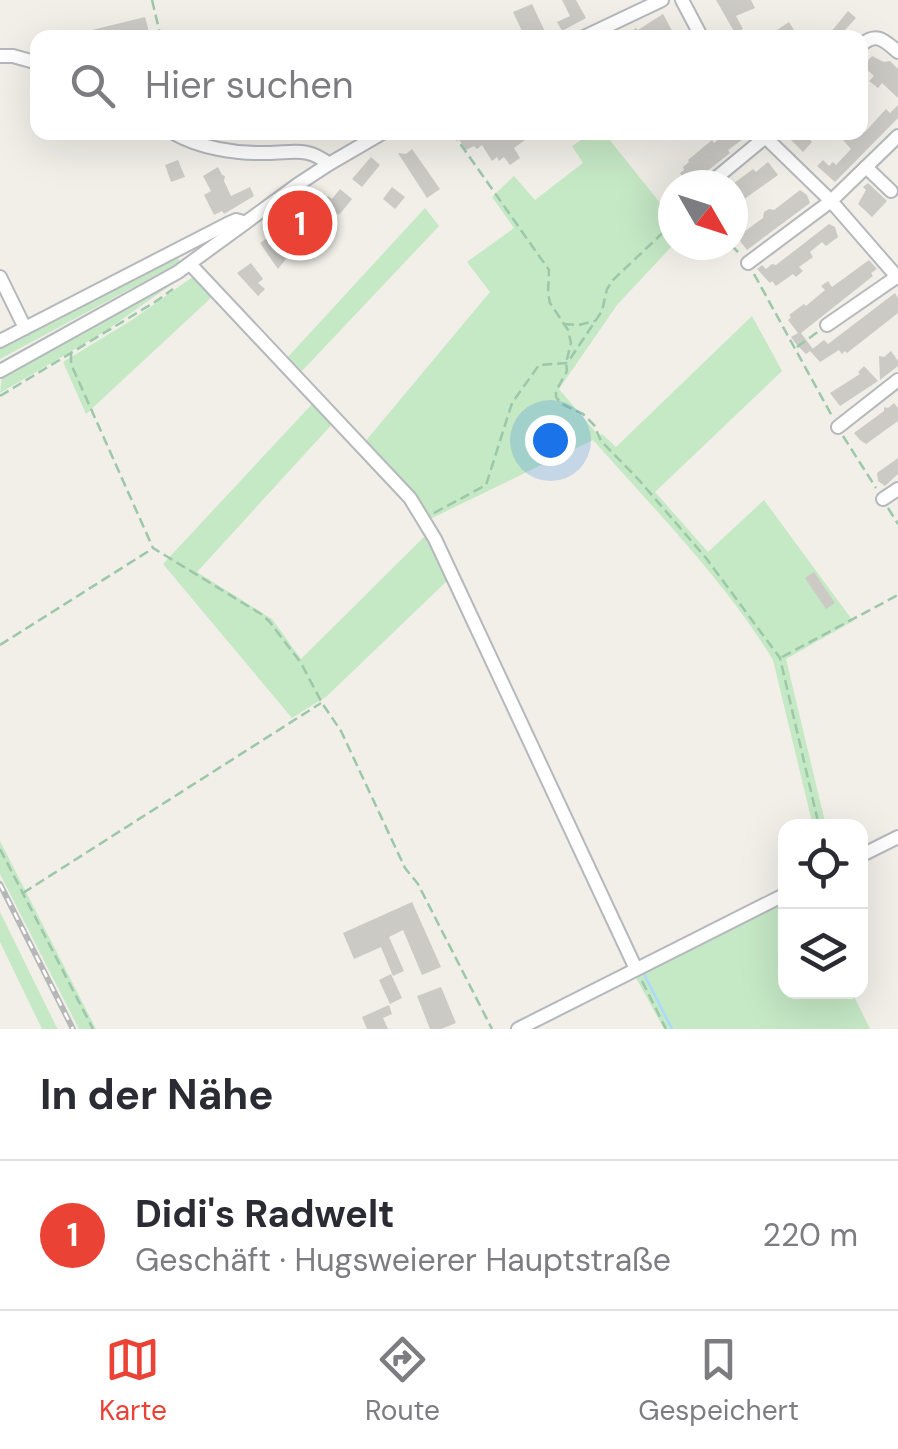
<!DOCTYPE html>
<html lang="de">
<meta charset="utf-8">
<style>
body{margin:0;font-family:"DM Sans",sans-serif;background:#f7f7f7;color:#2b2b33}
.controls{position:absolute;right:30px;bottom:30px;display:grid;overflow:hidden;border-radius:20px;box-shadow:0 10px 40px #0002}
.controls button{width:90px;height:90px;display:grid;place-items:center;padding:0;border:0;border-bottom:2px solid #e1e1e2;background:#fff;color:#2b2b33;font:50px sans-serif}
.compass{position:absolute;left:658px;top:170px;width:90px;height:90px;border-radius:50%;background:#fff;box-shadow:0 10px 40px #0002;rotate:129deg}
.you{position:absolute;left:550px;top:440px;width:35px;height:35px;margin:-25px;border:8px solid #fff;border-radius:50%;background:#1a73e8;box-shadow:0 0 0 15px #1a73e833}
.badge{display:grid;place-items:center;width:65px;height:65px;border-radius:50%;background:#ea4335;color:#fff;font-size:32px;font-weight:700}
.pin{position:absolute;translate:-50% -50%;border:5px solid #fff;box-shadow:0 2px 10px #0006}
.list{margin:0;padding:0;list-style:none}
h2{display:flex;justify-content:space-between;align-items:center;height:130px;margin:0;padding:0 40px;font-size:42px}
h2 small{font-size:32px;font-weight:400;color:#7c7c81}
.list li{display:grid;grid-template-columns:65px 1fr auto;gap:30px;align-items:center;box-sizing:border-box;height:150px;padding:0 40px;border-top:2px solid #e1e1e2}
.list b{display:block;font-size:38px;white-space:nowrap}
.list p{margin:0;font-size:32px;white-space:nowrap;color:#7c7c81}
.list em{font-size:32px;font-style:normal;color:#7c7c81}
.icon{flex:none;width:55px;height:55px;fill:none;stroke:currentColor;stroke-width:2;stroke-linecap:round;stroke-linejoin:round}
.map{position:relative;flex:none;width:898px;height:1029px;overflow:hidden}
.search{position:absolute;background:#fff;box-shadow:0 10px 40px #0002;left:30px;right:30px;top:30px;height:110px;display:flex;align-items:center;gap:25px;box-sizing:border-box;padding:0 35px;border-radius:20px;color:#7c7c81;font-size:38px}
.sheet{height:280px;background:#fff}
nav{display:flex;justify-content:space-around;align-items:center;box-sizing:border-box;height:140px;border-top:2px solid #e1e1e2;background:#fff;font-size:28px;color:#7c7c81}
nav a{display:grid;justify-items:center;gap:5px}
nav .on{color:#ea4335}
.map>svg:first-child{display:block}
</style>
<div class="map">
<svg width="898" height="1029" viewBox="0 0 898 1029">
<rect width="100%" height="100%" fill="#f1efe8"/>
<!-- green -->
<g fill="#c5e8c5">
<path d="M592 133H604L673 219V245L617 305 559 389 599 436 602 434 616 447 752 316 782 371 655 492 708 552 764 500 853 621 786 659 826 826H813L773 660C724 580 656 511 593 440L428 520 364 443 490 292 467 262 514 228 492 197 514 176 535 200 583 163 572 146Z"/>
<path d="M425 208 439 226 301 372 287 358Z"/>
<path d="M176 255 180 262 0 359V344Z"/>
<path d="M184 273 185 275 104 332 0 393 2 376 145 298Z"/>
<path d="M194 276 213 296 86 414 63 362 132 320Z"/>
<path d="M314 402 334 422 197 572 272 619 301 659 427 534 449 579 327 696 292 718 163 564Z"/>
<path d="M0 841 96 1029H79L0 874Z"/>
<path d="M785 899 786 992H852L870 1029H664L635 976Z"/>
<path d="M0 912 55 1024 58 1029H42L0 942Z"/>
</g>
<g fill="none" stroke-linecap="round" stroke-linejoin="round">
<!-- stream -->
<path stroke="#aadaff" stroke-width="2.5" d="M644 974 672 1029"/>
</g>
<!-- building -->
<g fill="#cccac5">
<path d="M562 0H576L586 18 562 31 557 22 570 16Z"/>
<path d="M716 0H751L755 8 736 16 743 29 735 33Z"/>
<path d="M532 4 548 38H506L522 31 513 12Z"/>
<path d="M848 11 856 18 843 32 849 38H826Z"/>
<path d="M663 14 676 38H623L636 28 638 30Z"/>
<path d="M145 17 149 32 126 38H93L92 30Z"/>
<path d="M789 22 799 38H778L774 32Z"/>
<path d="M872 56 884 62 890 61 898 69V98L882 83 878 88 869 81 874 76 863 66Z"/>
<path d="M898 105V118L835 182 817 166 823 160 829 166 833 162 836 165 851 149 843 140 850 132 857 137 863 131 865 132 886 109 890 113Z"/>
<path d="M459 132H536L514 148 520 158 510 165 504 157 499 161 497 157 492 161 482 145 477 149 474 146 466 150 458 138 461 136Z"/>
<path d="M728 132 750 134 728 150 730 153 696 180 700 185H688L680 173 684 170 683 167 689 162 688 160 712 140 714 143Z"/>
<path d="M797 132H802L812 142 803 152 790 139Z"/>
<path d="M412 149 440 189 427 198 398 153 406 154Z"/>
<path d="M371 157 380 165 362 187 352 179Z"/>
<path d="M178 160 185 177 171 182 165 165Z"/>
<path d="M768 162 778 175 733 207V184L753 169 756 172Z"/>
<path d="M218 167 222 175 225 176 224 181 231 196 250 187 254 196 224 214 222 211 214 215 204 195 211 191 203 176Z"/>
<path d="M868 183 887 201 872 217 858 204 866 190 863 187Z"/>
<path d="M392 187 405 197 395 209 383 199Z"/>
<path d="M340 189 352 199 339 215 323 201 328 196 332 199Z"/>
<path d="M800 190 807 195 810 203 747 250 737 237 763 218 764 212 769 209 774 210Z"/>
<path d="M307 201 319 211 302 233 304 235 299 242 282 253 286 259 278 269 260 243 276 232 289 215 284 209 290 203 298 213Z"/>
<path d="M829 224 835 227 838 237 826 246 822 242 810 252 813 257 799 267 803 271 796 277 793 274 776 286 772 281 770 283 757 269 762 265 766 269 772 264 776 265Z"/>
<path d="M869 260 877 269 871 273 873 276 801 333 813 349 811 350 824 340 828 344 895 293 898 298V313L847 353 845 351 842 354 839 350 820 362 810 351 806 354 796 344 791 337 798 333 788 320 791 317 789 315 804 304 806 306 825 290 821 286 828 281 832 287Z"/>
<path d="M251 263 263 279 258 283 265 289 258 296 237 273Z"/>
<path d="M891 351 898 361V366L880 380 879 356 884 357Z"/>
<path d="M864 366 878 381 840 406 830 393 860 374 858 372Z"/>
<path d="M894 403 898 408V421L866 444 860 440 854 433 884 411V407L888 408Z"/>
<path d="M898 458V474L885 486 878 481 877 473Z"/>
<path d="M814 572 835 603 826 609 805 578Z"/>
<path d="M412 902 441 967 422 975 403 930 389 937 404 971 393 976 381 947 354 959 343 933Z"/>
<path d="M391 974 402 998 390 1004 379 980Z"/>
<path d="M441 987 456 1023 441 1029H430L417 996Z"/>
<path d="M389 1005 392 1014 383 1018 388 1029H367L362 1017Z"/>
</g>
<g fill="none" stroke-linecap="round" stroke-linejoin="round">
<!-- minor casing -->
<g stroke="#b5b8bc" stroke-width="16">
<g id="minor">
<path d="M682 0 702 38"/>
<path d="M582 38 662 0"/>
<path d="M860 46C876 31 884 40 898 52"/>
<path d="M0 56H13L38 63"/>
<path d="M172 132C199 148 236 154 267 153 293 153 307 146 329 164"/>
<path d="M760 132 831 201 898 278"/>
<path d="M866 167 891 191"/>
<path d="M716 178 768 135"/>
<path d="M748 263 831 201 898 136"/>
<path d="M190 264 410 498 435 539 636 969"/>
<path d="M0 277 25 328"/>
<path d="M827 325 898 276"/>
<path d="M0 341 229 223 236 220 243 222"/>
<path d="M0 371 178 272 297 185 329 164 384 132"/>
<path d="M838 427 898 380"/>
<path d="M883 499 898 489"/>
<path d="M860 856 898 837"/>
<path d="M518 1029 786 894"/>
</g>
</g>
<!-- path -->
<g stroke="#9cc7a9" stroke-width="2.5" stroke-dasharray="10 5" stroke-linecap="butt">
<path d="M152 0 161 38"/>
<path d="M452 132 549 270 548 293 550 303 568 330 571 343 566 363 567 371 556 391V397L562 404 583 414 594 425 601 441 639 480 706 558 780 658 819 826"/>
<path d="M731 245 741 255"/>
<path d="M754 274 832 416"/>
<path d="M564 324 579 325 595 321"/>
<path d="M797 347 819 331"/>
<path d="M71 353V364L153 548 261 614 269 621 301 663 322 703 341 731 405 868 418 884 492 1029"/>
<path d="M0 396 155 302 173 289"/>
<path d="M843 436 876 488"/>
<path d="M888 508 898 524"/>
<path d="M434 513 486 485 512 403 539 365 566 363 570 359 602 311 607 289 613 280 673 223"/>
<path d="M0 645 152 549"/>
<path d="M782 657 898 595"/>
<path d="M0 849 93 1029"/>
<path d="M23 893 321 703"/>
<path d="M642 981 666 1029"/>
</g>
<!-- minor -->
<use href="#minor" stroke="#fff" stroke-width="12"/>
<!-- rail casing -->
<g stroke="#b6b7b8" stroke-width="6">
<path id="rail" d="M0 884 73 1029"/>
</g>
<!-- rail -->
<use href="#rail" stroke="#fff" stroke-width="2.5" stroke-dasharray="8" stroke-linecap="butt"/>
</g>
</svg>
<div class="controls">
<button><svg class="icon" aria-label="locate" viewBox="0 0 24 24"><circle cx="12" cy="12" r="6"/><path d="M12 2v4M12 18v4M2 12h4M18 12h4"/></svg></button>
<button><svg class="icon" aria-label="layers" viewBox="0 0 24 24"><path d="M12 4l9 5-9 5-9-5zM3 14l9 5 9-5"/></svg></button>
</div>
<svg class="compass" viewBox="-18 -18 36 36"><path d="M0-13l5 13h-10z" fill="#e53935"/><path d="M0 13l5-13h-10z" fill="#7c7c81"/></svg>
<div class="you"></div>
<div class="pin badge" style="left:300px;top:223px">1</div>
<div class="search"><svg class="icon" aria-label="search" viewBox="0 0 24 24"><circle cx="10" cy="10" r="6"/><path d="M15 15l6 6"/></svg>Hier suchen</div>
</div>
<section class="sheet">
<h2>In der Nähe<small></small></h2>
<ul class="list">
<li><span class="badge">1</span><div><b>Didi's Radwelt</b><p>Geschäft · Hugsweierer Hauptstraße</p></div><em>220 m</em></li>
</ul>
</section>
<nav>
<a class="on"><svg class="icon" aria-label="map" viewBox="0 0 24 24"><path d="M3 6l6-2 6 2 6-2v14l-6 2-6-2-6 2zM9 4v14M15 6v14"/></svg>Karte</a>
<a><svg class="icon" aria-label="directions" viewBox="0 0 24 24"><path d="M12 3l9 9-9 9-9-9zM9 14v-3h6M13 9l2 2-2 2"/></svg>Route</a>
<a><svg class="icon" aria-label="saved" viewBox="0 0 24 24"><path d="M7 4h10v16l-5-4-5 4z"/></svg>Gespeichert</a>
</nav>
